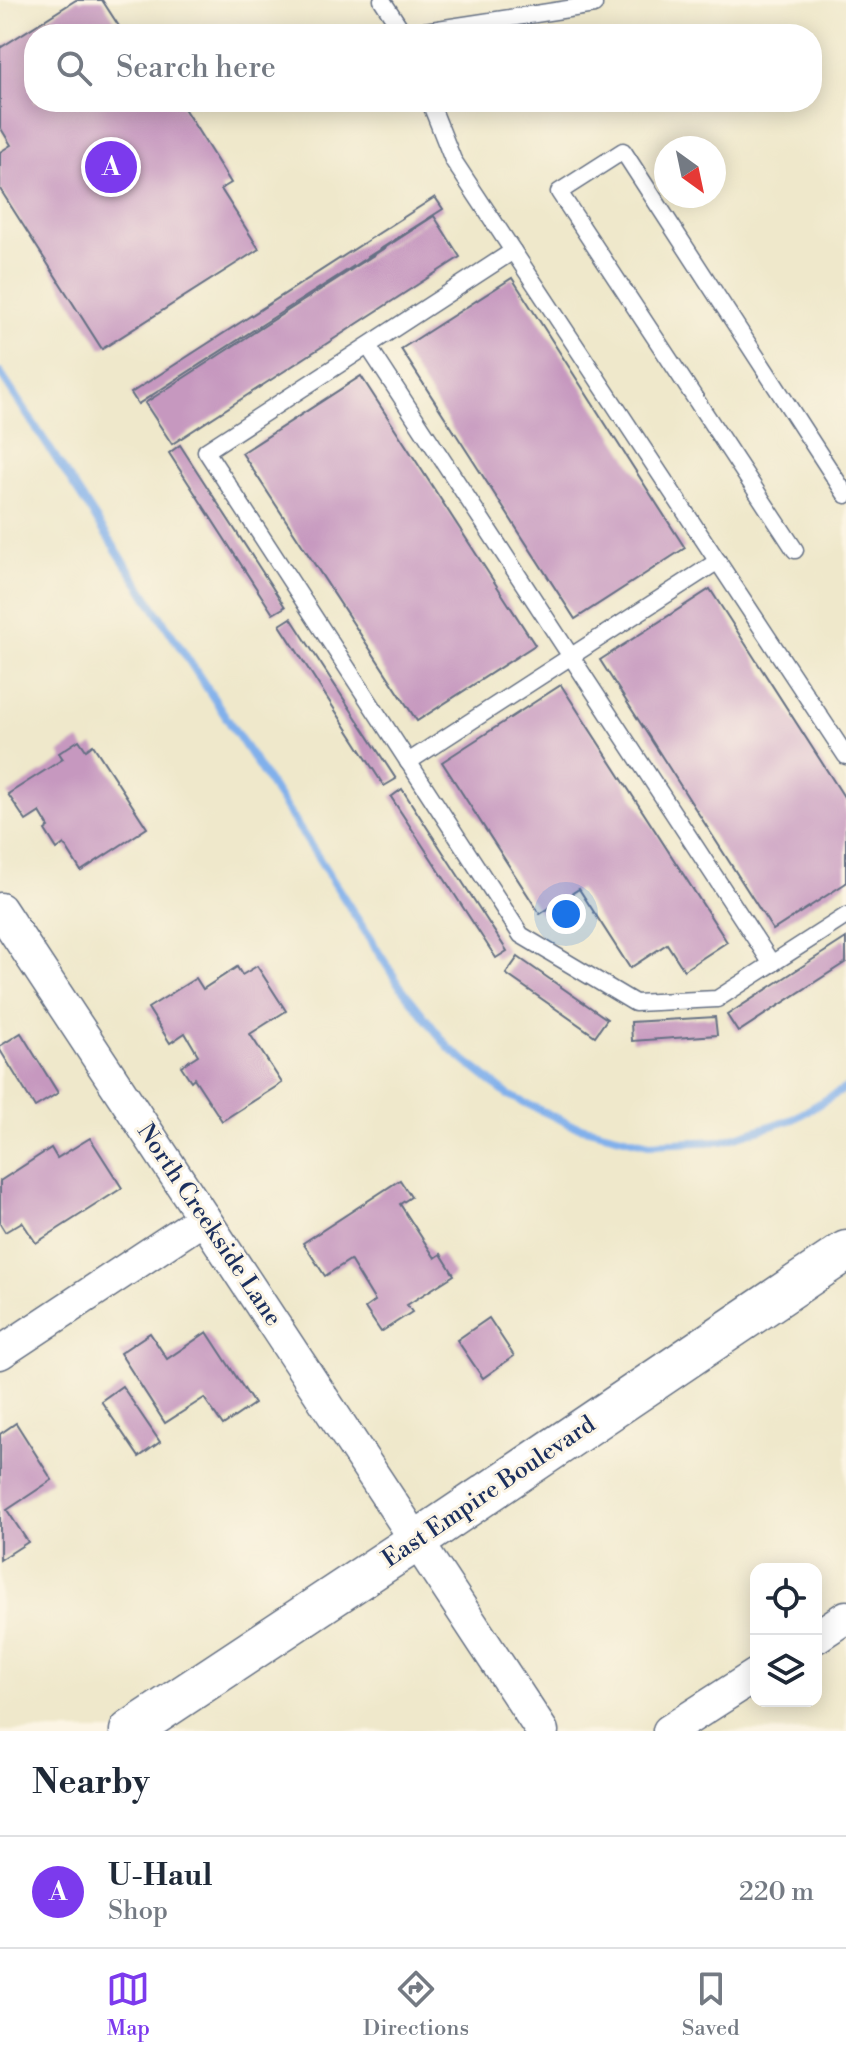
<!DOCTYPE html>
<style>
body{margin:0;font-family:"Libre Bodoni",serif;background:#f2f2f3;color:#1f2937}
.controls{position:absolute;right:24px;bottom:24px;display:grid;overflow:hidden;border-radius:16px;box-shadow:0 4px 20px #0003}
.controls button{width:72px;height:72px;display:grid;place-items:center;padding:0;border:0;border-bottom:2px solid #e0e1e3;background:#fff;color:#1f2937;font:40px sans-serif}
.compass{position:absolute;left:654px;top:136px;width:72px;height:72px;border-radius:50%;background:#fff;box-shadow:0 4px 20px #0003;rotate:147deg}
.you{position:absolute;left:566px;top:914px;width:28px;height:28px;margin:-20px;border:6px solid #fff;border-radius:50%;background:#1a73e8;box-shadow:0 0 0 12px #1a73e833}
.badge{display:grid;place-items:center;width:52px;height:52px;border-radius:50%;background:#7c3aed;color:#fff;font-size:26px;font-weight:700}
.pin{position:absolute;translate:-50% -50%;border:4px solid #fff;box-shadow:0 2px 8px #0006}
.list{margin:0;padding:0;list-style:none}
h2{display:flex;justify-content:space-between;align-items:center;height:104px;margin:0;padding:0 32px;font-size:34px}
h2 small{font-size:26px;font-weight:400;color:#747a83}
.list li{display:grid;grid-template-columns:52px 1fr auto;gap:24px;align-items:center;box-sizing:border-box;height:112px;padding:0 32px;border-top:2px solid #e0e1e3}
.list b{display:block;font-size:30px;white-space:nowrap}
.list p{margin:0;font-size:26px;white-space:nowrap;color:#747a83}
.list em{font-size:26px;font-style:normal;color:#747a83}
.icon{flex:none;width:44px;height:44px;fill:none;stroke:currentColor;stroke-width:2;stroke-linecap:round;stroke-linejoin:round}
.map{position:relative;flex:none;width:846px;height:1731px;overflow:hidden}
.search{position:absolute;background:#fff;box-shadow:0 4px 20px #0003;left:24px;right:24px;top:24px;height:88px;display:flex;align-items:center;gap:20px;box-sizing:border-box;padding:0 28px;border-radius:32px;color:#747a83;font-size:30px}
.sheet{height:216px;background:#fff}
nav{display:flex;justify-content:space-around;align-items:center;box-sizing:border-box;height:112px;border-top:2px solid #e0e1e3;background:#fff;font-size:22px;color:#747a83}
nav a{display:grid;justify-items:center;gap:4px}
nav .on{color:#7c3aed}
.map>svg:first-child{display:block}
</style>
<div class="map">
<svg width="846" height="1731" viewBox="0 0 846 1731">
<rect width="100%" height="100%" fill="#fcf5e5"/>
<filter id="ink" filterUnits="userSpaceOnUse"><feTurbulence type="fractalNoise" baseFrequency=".0125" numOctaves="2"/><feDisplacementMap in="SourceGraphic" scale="16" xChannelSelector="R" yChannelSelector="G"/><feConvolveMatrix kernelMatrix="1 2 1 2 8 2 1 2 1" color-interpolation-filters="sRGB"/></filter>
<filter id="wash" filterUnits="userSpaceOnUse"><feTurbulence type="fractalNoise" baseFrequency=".006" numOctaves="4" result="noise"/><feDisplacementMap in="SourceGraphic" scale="32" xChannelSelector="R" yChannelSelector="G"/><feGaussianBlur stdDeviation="1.8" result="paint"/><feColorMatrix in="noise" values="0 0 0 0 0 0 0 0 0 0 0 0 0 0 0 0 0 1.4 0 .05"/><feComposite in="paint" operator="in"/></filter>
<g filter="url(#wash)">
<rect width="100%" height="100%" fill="#efe8cb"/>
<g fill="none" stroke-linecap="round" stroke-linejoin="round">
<!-- stream -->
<path stroke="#81b0eb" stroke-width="8" d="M0 373 314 851 400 986 449 1048 508 1095 572 1125 649 1144 723 1141 793 1119 846 1088"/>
</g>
<g id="blocks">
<!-- building -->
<g fill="#c698bf">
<path d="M76 0H102L124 34H34V102H180L231 183 221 189 259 249 102 349 0 189V152L11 145 0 127V48Z"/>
<path d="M435 197 443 209 138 404 131 393Z"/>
<path d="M434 216 460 257 172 444 145 403Z"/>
<path d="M512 278 685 548 575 619 401 349Z"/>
<path d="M361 376 535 645 417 721 242 453Z"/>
<path d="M180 445 285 607 273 614 169 453Z"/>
<path d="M710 589 846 800V883L773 930 600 660Z"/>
<path d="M291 618 396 779 384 786 280 625Z"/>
<path d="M561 685 727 942 684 970 667 944 630 968 579 889 540 914 442 762Z"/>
<path d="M79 740 86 750 93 745 147 828 81 871 64 844 57 849 45 830 49 827 40 812 26 821 8 794 63 759 59 753Z"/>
<path d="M402 789 507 951 496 958 391 797Z"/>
<path d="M846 938V962L738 1032 727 1015Z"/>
<path d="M518 957 607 1019 595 1036 506 974Z"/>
<path d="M257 966 286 1011 250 1034 282 1083 222 1121 194 1078 191 1081 181 1066 198 1055 185 1033 170 1043 148 1008 196 978 203 989 237 967 242 975Z"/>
<path d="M715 1017 717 1035 632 1041 631 1022Z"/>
<path d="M21 1033 58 1093 35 1107 0 1050V1046Z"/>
<path d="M90 1138 122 1188 36 1243 22 1222 5 1232 0 1224V1181L51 1148 57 1158Z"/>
<path d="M400 1180 411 1197 400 1204 435 1258 441 1254 454 1275 407 1305 412 1312 381 1332 365 1308 375 1301 350 1260 325 1276 303 1243Z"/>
<path d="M489 1318 514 1356 483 1378 457 1340Z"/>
<path d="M207 1332 254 1404 223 1425 204 1398 165 1423 120 1353 150 1333 167 1359Z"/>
<path d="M122 1386 160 1442 139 1457 101 1401Z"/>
<path d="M16 1423 52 1480 7 1510 28 1542 0 1560V1434Z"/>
</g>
</g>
</g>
<g filter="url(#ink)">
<use href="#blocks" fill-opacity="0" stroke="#657084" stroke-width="2"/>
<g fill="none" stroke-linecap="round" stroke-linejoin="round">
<!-- service casing -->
<g stroke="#657084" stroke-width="19">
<g id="service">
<path d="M382 0 404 34"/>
<path d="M405 34 594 5"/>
<path d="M430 102 453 160 846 756"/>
<path d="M513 251 206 451 521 935 635 1003 717 999 846 916"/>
<path d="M368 346 772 964"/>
<path d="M795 550 559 192 623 151 846 495"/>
<path d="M408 762 718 561"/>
</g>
</g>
<!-- minor casing -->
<g stroke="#657084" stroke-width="35">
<g id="minor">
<path d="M0 909 542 1731"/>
<path d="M0 1353 204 1218"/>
<path d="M816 1637 846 1617"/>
<path d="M669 1731 756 1675"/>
</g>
</g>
<!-- tertiary casing -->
<g stroke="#657084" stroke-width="43">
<path id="tertiary" d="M130 1731 418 1540 846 1251"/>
</g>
<!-- service -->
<use href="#service" stroke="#fff" stroke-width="16"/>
<!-- minor -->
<use href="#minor" stroke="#fff" stroke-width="32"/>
<!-- tertiary -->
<use href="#tertiary" stroke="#fff" stroke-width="40"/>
</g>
</g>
<g text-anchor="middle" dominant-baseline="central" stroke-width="6" stroke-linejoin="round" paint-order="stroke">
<!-- street labels -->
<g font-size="24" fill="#1b2f5e" stroke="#fcf5e5">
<text transform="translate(209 1225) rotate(56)">North Creekside Lane</text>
<text transform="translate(489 1492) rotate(-34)">East Empire Boulevard</text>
</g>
</g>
</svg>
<div class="controls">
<button><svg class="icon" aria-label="locate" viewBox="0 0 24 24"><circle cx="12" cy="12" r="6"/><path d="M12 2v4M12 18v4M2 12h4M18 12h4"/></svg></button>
<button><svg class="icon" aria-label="layers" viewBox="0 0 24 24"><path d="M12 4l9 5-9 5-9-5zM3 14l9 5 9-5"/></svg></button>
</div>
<svg class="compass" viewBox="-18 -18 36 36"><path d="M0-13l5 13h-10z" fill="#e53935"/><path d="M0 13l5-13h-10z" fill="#747a83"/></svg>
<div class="you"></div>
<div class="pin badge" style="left:111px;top:167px">A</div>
<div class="search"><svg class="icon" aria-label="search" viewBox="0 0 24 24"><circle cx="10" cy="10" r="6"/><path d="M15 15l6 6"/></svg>Search here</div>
</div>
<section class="sheet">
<h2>Nearby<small></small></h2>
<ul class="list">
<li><span class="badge">A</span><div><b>U-Haul</b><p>Shop</p></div><em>220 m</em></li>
</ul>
</section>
<nav>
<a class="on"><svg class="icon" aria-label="map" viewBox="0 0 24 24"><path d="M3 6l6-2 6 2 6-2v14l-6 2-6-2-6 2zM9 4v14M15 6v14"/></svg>Map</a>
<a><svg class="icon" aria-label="directions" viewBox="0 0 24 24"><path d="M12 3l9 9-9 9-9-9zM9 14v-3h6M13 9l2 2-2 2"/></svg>Directions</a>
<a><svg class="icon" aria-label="saved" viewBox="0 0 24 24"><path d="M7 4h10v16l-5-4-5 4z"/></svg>Saved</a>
</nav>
